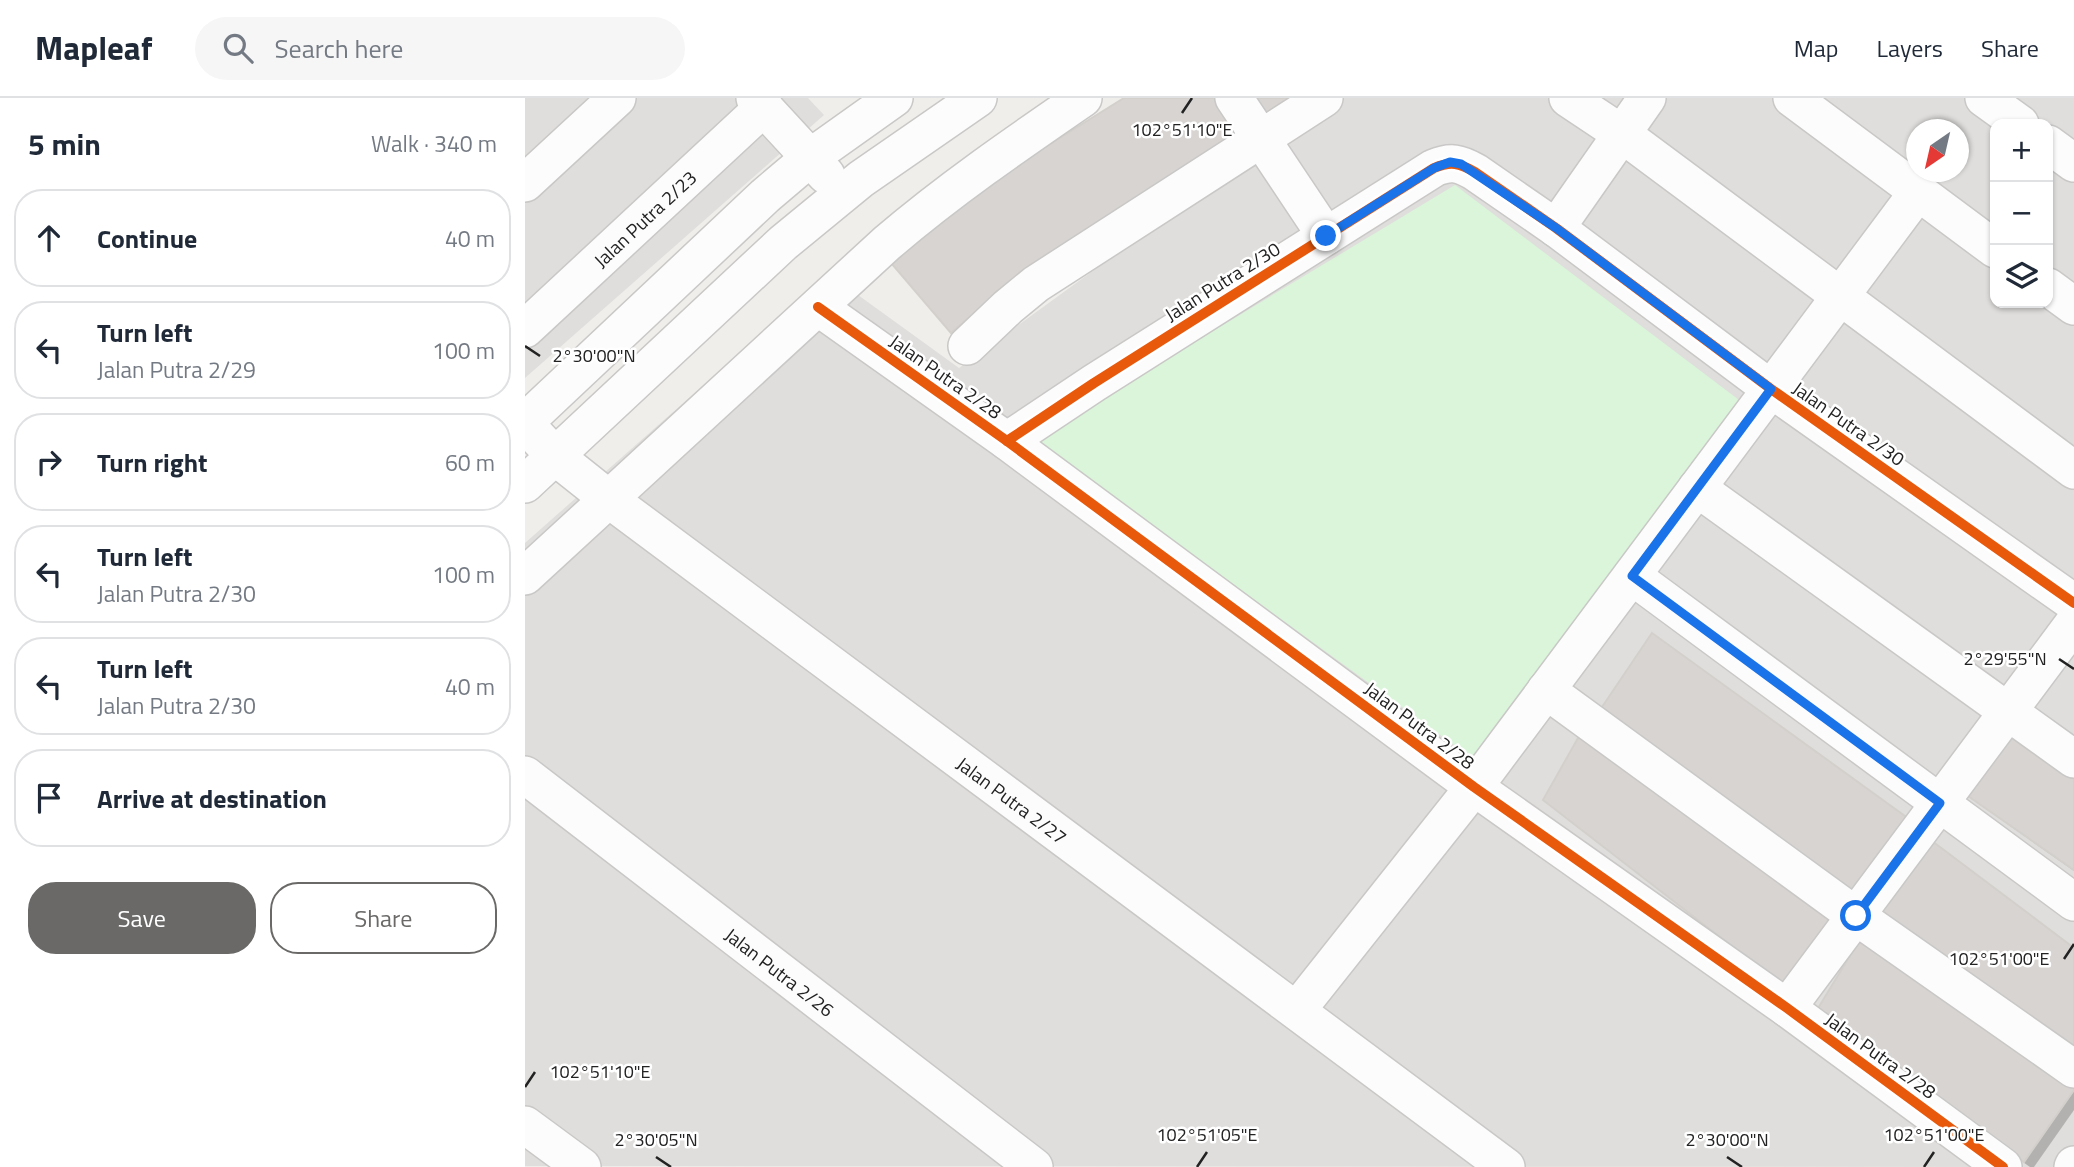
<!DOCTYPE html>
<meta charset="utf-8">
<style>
body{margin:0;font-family:"Titillium Web",sans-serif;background:#f6f6f7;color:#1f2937}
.controls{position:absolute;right:21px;top:21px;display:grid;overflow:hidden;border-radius:14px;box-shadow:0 2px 5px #0004}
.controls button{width:63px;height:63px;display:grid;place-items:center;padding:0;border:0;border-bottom:2px solid #e0e1e3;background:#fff;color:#1f2937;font:35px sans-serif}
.compass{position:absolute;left:1381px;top:21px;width:63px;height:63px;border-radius:50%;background:#fff;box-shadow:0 2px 5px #0004;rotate:214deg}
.stop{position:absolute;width:21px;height:21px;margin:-16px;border:5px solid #1a73e8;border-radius:50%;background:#fff}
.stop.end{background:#1a73e8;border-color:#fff;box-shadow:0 2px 7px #0008}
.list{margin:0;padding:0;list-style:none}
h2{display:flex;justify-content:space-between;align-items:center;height:91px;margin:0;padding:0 28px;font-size:30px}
h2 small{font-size:23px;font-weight:400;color:#747a83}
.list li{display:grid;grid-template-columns:46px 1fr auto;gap:21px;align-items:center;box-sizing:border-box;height:98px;margin:0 14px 14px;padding:0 14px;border:2px solid #e0e1e3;border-radius:28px}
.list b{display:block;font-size:26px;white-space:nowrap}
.list p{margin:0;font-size:23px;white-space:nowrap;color:#747a83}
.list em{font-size:23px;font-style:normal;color:#747a83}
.actions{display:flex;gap:14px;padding:21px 28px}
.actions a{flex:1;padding:16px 0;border:2px solid #6a6968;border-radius:28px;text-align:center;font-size:24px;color:#6a6968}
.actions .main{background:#6a6968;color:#fff}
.icon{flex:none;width:38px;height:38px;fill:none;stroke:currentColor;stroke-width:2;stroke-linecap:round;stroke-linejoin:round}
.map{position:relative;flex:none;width:1549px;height:1069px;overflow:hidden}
header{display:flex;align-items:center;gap:42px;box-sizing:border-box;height:98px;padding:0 35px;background:#fff;border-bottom:2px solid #e0e1e3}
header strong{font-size:33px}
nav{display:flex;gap:38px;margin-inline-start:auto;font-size:24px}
.search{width:490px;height:63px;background:#f6f6f7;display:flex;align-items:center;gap:18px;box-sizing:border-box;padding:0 24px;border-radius:38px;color:#747a83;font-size:26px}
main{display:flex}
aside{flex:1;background:#fff}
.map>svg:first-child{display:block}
</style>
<header>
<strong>Mapleaf</strong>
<div class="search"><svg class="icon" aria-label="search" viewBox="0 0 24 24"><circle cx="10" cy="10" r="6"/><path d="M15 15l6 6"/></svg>Search here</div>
<nav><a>Map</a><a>Layers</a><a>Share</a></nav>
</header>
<main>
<aside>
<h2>5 min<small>Walk · 340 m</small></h2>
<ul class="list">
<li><svg class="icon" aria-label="ahead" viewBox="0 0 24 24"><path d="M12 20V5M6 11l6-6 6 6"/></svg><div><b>Continue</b></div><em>40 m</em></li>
<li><svg class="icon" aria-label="left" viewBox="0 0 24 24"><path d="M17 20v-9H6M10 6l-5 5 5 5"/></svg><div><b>Turn left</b><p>Jalan Putra 2/29</p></div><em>100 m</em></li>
<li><svg class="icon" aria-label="right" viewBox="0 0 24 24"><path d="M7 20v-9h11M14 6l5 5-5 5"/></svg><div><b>Turn right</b></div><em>60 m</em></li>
<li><svg class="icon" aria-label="left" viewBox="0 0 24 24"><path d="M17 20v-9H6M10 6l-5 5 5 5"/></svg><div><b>Turn left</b><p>Jalan Putra 2/30</p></div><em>100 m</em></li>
<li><svg class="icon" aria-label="left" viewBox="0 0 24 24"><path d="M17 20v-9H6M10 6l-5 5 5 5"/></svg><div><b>Turn left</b><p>Jalan Putra 2/30</p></div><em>40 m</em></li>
<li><svg class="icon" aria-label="arrive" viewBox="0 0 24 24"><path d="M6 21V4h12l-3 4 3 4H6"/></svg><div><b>Arrive at destination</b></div></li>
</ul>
<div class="actions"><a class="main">Save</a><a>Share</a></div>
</aside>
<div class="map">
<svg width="1549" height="1069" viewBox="0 0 1549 1069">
<rect width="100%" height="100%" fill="#f0eeeb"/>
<!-- residential -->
<g fill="#dfdedc" fill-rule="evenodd">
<path d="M0 0H283L299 17 0 280Z"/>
<path d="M806 0H1549V1069L0 1068V445L304 176 434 270ZM1470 26H1523V205H1470ZM1392 32H1434V74H1392Z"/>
</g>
<!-- park -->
<path fill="#daf5da" d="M930 87 1218 305 947 660 509 341Z"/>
<!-- shadow -->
<g fill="#0003">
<path d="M603 0H693L727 54 443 251 427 234Z"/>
<path d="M1549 683V773L1454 706 1445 697Z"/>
<path d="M1020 702 1271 898 1028 710Z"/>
<path d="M1300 925 1549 990V1012L1509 1069H1505Z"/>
</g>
<!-- building -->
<g fill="#d7d4d2" stroke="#d3d0cc" stroke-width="2">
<path d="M599 0H689L712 36 494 177 426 235 367 166 435 102Z"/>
<path d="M731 0H765L741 15Z"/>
<path d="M1127 535 1384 721 1325 802 1075 612Z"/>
<path d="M1485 631 1549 681V772L1443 698Z"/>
<path d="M1057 633 1315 820 1262 891 1018 702Z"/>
<path d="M1403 740 1549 850V955L1352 815Z"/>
<path d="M1337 838 1549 988V992L1499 1064 1289 917Z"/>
</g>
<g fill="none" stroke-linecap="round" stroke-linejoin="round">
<!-- minor casing -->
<g stroke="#c9c8c7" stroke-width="40">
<g id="minor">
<path d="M230 0 301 77"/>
<path d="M709 0 801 138"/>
<path d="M1043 0 1097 36 1549 372"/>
<path d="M1267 0 1470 151"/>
<path d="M1459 0 1495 26"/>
<path d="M1523 46 1549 65"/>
<path d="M0 85 92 0"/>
<path d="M1031 130 1122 0"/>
<path d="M1523 189 1549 208"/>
<path d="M293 209 482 343 949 689 1262 910 1478 1069"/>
<path id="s1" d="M0 231 239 9"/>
<path d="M442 248 483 209 511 186 799 0"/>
<path d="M0 324 240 98 286 59 369 0"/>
<path id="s2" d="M0 326 31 359 85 402 981 1069"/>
<path d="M482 343 569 285 909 70C926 63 934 65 950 74L1031 130 1246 291 1549 505"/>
<path d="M0 386 258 145 336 81 453 0"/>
<path d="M1172 390 1549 661"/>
<path d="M0 478 362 145C424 92 491 46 558 0"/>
<path d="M1107 478 1549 804"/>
<path d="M1021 592 1331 818 1549 971"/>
<path id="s3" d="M0 677 509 1069"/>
<path d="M1262 910 1549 525"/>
<path d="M772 912 949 689 1393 94"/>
<path d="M0 1027 57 1069"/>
<path d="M1548 1069 1549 1067"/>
</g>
</g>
<!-- minor -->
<use href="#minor" stroke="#fdfcfc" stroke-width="37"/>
<!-- cycleway casing -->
<g stroke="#fff" stroke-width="15">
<g id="cycleway">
<path d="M293 209 482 343 949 689 1262 910 1478 1069"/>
<path d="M482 343 569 285 909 70C926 63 934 65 950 74L1031 130 1246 291 1549 505"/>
</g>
</g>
<!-- cycleway -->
<use href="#cycleway" stroke="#e8590c" stroke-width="10"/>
</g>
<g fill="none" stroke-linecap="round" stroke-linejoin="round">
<!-- route -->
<path stroke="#1a73e8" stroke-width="9" d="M801 138 909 70 925 64 936 66 1031 130 1246 291 1107 478 1415 705 1331 818"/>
</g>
<!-- ticks -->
<path fill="none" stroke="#222" stroke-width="2.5" d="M657 15 667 0M0 248 15 258M1534 561 1549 571M1539 861 1549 846M0 989 10 974M131 1059 146 1069M1202 1059 1217 1069M672 1069 682 1054M1399 1069 1409 1054"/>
<g text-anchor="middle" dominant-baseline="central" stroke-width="5" stroke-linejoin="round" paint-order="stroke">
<!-- street labels -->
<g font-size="19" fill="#222" stroke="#fff">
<text stroke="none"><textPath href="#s1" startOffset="163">Jalan Putra 2/23</textPath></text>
<text transform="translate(697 183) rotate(-32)">Jalan Putra 2/30</text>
<text transform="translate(421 278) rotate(35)">Jalan Putra 2/28</text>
<text transform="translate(1324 325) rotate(35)">Jalan Putra 2/30</text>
<text transform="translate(895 627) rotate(37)">Jalan Putra 2/28</text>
<text stroke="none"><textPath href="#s2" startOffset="616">Jalan Putra 2/27</textPath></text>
<text stroke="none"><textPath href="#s3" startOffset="322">Jalan Putra 2/26</textPath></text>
<text transform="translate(1356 957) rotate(36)">Jalan Putra 2/28</text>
</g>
</g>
<g font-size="18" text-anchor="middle" fill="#222" stroke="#fff" stroke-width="5" stroke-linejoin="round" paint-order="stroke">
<text x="657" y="38">102°51'10"E</text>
<text x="69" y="264">2°30'00"N</text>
<text x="1480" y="567">2°29'55"N</text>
<text x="1474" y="867">102°51'00"E</text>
<text x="75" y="980">102°51'10"E</text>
<text x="682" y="1043">102°51'05"E</text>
<text x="1409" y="1043">102°51'00"E</text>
<text x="131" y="1048">2°30'05"N</text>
<text x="1202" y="1048">2°30'00"N</text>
</g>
</svg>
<div class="controls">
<button>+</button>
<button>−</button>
<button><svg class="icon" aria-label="layers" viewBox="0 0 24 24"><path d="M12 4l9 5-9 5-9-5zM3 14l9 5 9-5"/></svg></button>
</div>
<svg class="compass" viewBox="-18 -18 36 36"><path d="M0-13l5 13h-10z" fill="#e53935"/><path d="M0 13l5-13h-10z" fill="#747a83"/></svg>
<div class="stop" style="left:1331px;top:818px"></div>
<div class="stop end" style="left:801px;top:138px"></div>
</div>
</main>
